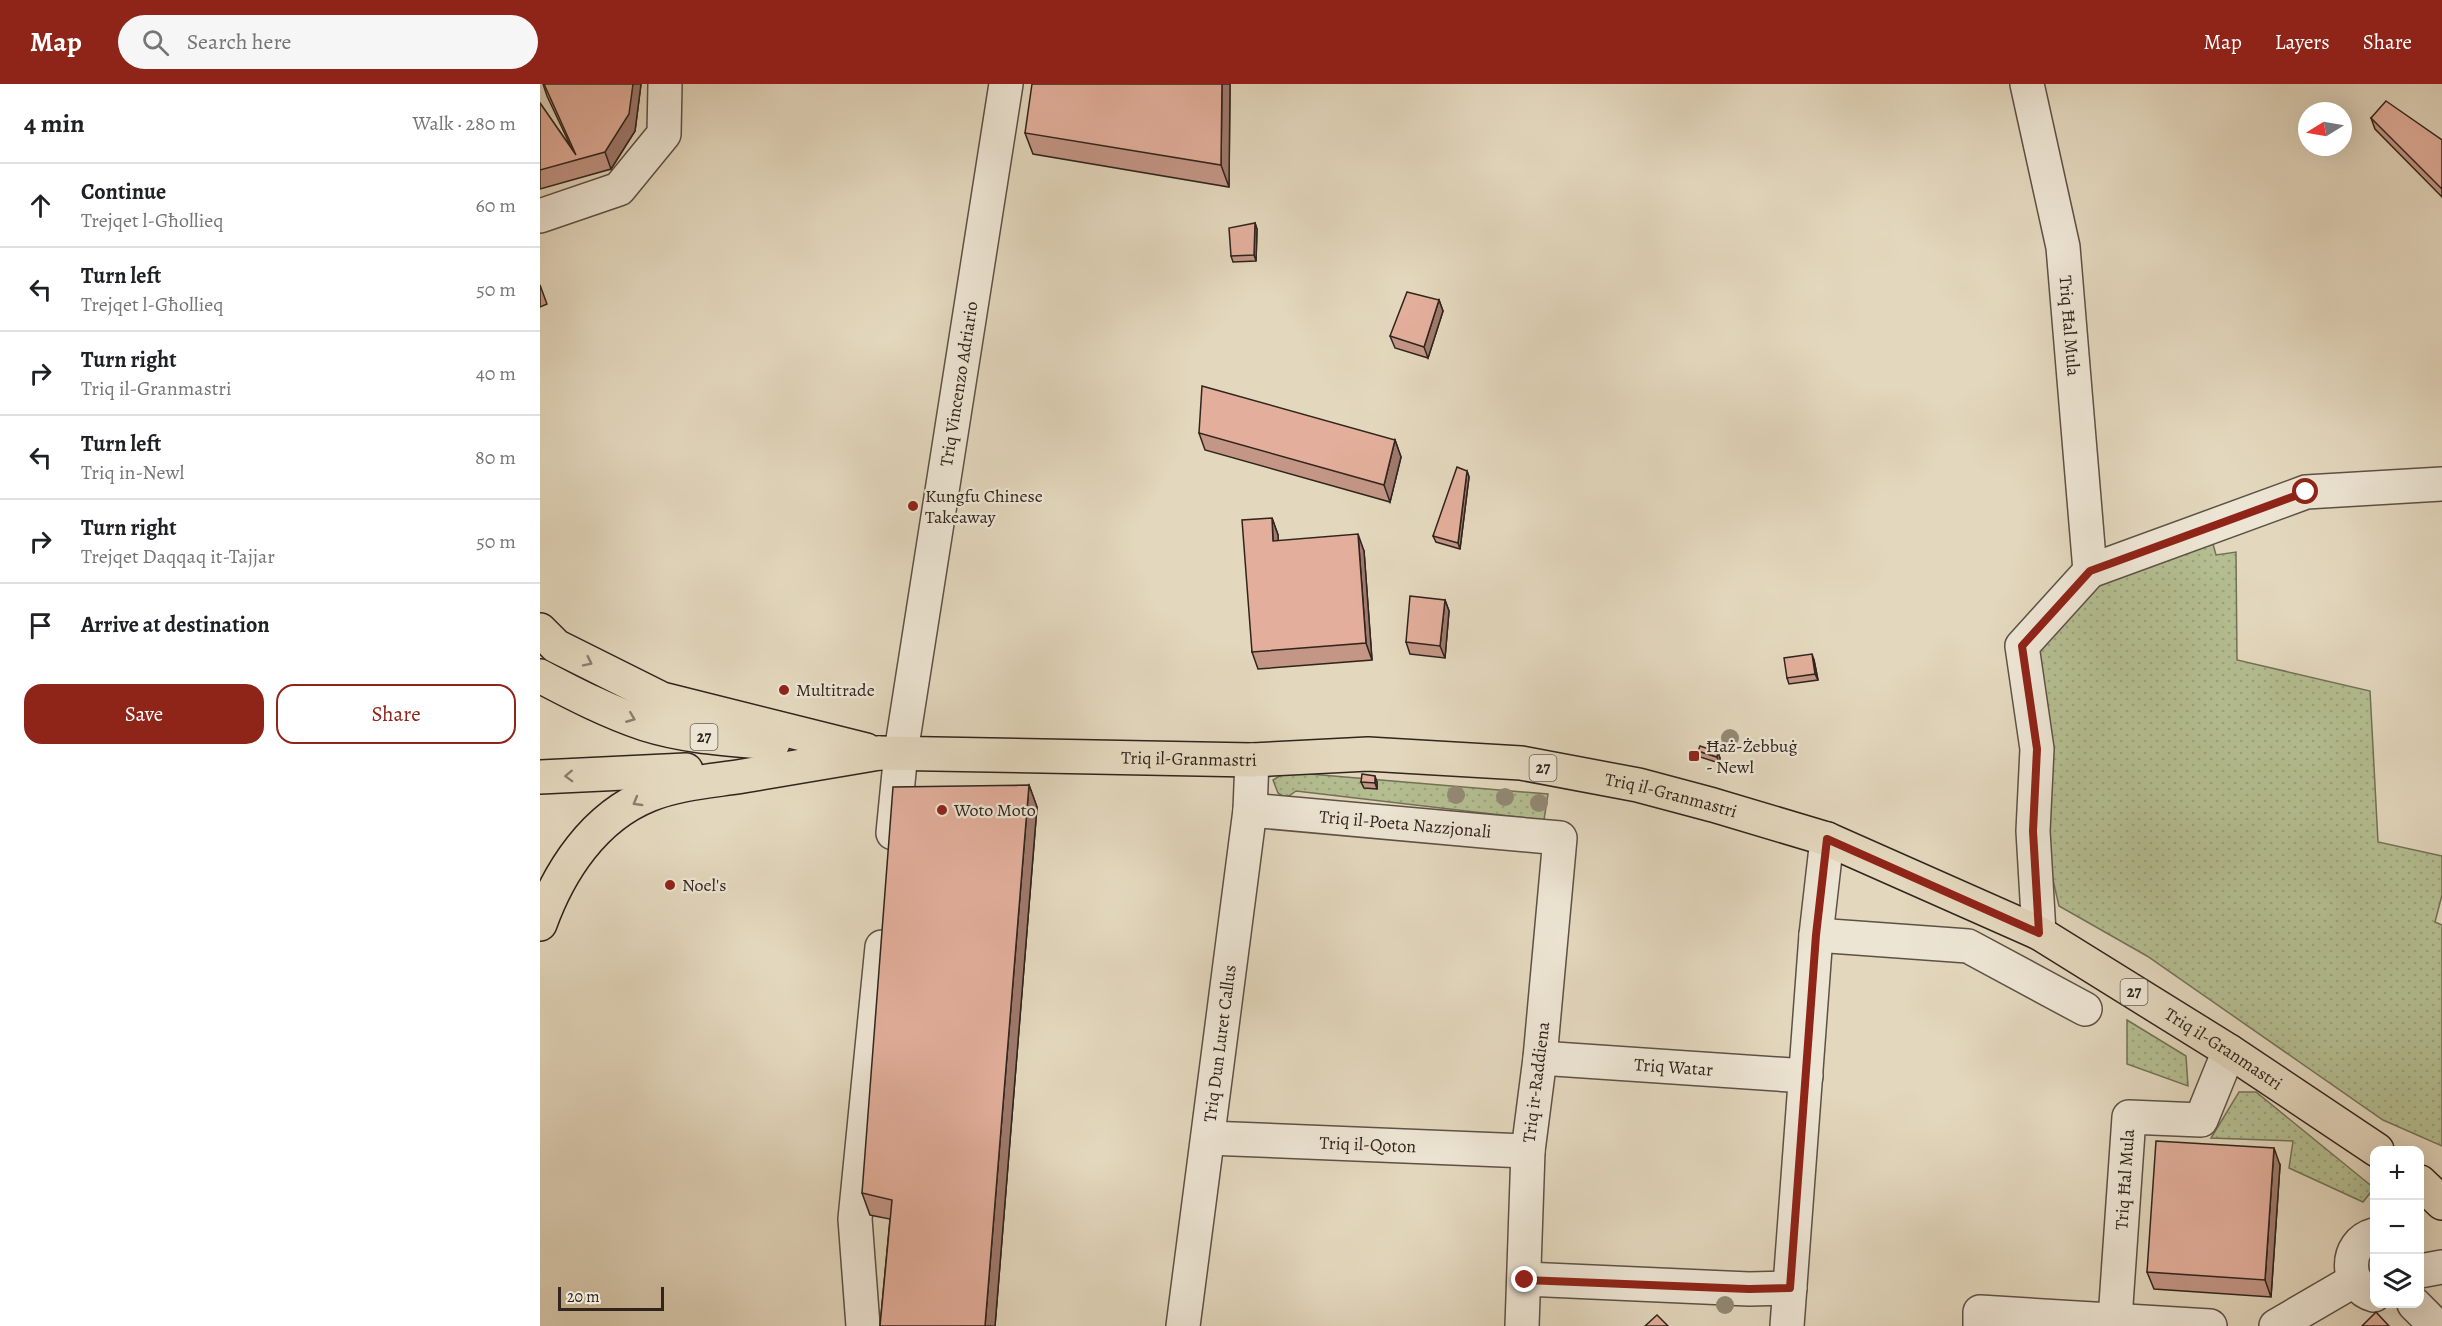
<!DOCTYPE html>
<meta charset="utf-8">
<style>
body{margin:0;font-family:Alegreya,serif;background:#f6f6f6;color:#202124}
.controls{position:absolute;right:18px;bottom:18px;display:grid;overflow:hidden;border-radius:12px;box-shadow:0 6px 24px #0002}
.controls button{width:54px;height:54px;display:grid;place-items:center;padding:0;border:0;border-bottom:2px solid #e0e0e0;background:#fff;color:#202124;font:30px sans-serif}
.compass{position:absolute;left:1758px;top:18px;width:54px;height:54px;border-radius:50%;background:#fff;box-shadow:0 6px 24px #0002;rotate:259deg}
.scale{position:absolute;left:18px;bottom:15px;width:106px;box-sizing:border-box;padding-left:6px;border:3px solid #30241d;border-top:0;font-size:16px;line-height:21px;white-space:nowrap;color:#30241d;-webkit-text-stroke:4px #ede5d4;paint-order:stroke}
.stop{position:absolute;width:18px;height:18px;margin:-14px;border:4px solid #8f2418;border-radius:50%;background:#fff}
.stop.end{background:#8f2418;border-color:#fff;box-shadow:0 2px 6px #0008}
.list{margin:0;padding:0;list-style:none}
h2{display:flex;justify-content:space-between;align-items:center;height:78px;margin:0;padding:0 24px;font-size:26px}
h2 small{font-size:20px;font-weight:400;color:#757577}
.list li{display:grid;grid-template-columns:39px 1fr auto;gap:18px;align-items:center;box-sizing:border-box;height:84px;padding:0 24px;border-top:2px solid #e0e0e0}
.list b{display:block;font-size:22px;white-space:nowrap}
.list p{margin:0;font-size:20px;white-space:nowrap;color:#757577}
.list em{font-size:20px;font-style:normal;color:#757577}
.actions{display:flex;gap:12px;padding:18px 24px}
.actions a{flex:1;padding:14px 0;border:2px solid #8f2418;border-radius:18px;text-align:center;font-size:21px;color:#8f2418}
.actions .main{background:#8f2418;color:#fff}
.icon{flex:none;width:33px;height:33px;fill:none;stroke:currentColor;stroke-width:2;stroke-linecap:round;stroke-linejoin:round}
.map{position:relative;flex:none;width:1902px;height:1242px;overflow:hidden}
header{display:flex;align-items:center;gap:36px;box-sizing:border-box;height:84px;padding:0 30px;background:#8f2418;color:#fff}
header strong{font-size:28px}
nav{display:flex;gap:33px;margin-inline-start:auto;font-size:21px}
.search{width:420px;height:54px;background:#f6f6f6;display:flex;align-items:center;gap:15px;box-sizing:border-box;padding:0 21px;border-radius:33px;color:#757577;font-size:22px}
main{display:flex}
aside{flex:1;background:#fff}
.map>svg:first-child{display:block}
</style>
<header>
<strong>Map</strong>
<div class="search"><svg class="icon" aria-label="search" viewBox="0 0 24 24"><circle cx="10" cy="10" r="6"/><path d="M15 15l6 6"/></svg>Search here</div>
<nav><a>Map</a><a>Layers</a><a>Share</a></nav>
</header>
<main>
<aside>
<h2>4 min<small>Walk · 280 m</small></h2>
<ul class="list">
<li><svg class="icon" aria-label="ahead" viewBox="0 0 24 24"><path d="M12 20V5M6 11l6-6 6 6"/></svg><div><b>Continue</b><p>Trejqet l-Għollieq</p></div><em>60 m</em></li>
<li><svg class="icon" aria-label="left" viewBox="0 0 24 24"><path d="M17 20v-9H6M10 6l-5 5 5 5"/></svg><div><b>Turn left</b><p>Trejqet l-Għollieq</p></div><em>50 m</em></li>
<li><svg class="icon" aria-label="right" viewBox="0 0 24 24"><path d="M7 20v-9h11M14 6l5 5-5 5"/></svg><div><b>Turn right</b><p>Triq il-Granmastri</p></div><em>40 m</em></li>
<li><svg class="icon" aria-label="left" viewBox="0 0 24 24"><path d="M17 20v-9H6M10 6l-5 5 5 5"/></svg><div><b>Turn left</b><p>Triq in-Newl</p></div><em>80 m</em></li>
<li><svg class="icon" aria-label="right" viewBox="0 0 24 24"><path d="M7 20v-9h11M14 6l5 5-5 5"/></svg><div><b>Turn right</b><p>Trejqet Daqqaq it-Tajjar</p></div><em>50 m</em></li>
<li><svg class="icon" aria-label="arrive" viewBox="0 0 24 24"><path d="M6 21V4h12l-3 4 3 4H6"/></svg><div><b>Arrive at destination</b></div></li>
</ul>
<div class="actions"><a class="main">Save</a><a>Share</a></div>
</aside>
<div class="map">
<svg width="1902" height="1242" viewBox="0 0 1902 1242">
<defs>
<pattern id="grass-dots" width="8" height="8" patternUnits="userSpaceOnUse" patternTransform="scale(1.5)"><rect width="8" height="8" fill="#b4be91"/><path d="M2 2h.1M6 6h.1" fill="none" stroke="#9ba37d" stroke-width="1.8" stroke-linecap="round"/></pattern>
</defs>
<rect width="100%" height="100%" fill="#e3d7bd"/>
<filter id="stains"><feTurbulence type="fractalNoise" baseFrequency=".00333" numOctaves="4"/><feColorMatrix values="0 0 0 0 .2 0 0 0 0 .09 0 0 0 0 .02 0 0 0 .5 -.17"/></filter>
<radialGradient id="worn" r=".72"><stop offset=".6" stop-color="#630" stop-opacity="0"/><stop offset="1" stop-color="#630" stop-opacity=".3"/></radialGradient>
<!-- grass -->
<g fill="url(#grass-dots)" stroke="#727157" stroke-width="1.5">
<path d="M1670 449 1676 471 1696 468 1697 576 1830 607 1838 758 1902 772V811L1895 838 1902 841V1062L1843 1036 1607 872 1519 822 1501 744 1495 586 1502 557 1562 498Z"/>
<path d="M746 688 1008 710 1004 736 756 707 746 714 738 709 733 696Z"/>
<path d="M1587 936 1646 972 1648 1002 1587 980Z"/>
<path d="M1699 1008H1716L1834 1104 1823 1118 1749 1084 1753 1057 1671 1054Z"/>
</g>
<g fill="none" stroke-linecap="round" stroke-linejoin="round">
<!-- minor casing -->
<g stroke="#5d5145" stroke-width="36">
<g id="minor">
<path id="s1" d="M1487 0 1523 163 1550 487"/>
<path d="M0 132 79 105 124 50 125 0"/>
<path id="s2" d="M710 726 1020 754 1000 974 988 1067 982 1242"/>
<path id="s3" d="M353 749 361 668 466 0"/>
<path d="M1499 849 1493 747 1497 665 1482 562 1550 487 1766 408 1902 400"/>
<path d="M1276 851 1428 862 1545 925"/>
<path id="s4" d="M1000 974 1266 992"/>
<path id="s5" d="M668 1054 988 1067"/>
<path d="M1834 1151C1804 1159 1804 1203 1834 1211"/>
<path d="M1880 1187 1902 1183"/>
<path d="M985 1195 1209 1205 1250 1204"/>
<path d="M1874 1220 1896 1242"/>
<path id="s6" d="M1575 1235 1589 1033 1661 1036 1689 967"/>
<path d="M323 1242 315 1135 342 863"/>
<path id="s7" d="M643 1242 710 726 712 676"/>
<path d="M1247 1242 1276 851 1287 755"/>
<path d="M1440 1242V1228L1670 1242"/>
<path d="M1736 1242 1815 1196"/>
</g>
</g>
<!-- major casing -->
<g stroke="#30241d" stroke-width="36">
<g id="major">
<path id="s8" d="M339 669 712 676 828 670 981 679 1098 701 1173 721 1287 755 1499 849 1689 967 1837 1066"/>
<path d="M1880 1098 1902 1119"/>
</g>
</g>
<!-- highway casing -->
<g stroke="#30241d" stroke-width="36">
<g id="highway">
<path d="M0 546 16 562 122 615 326 666"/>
<path d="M0 592C34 610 69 628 105 640 146 653 190 655 233 659"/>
<path d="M0 693 146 686"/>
<path d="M0 840C19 787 54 733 109 711 138 699 172 697 203 692 249 684 294 677 339 669"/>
</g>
</g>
<!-- minor -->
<use href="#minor" stroke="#ede5d4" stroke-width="33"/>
<!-- major -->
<use href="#major" stroke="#e3d7bd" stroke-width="33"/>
<!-- highway -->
<use href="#highway" stroke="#e3d7bd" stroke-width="33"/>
</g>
<!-- trees -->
<g fill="#938975">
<circle cx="1190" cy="654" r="9"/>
<circle cx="916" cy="711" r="9"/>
<circle cx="965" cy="713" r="9"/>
<circle cx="999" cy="719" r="9"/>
<circle cx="1185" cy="1221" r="9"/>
</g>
<!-- wall -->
<g fill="#c39686" stroke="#30241d" stroke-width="1.5">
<path d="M3 0H101L95 47 71 85 0 105V19L32 65 7 12Z"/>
<path d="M690 0 689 103 493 70 485 49Z"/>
<path d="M1831 34 1902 56V113L1835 45Z"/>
<path d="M715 139 717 145 716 177 693 178 691 172Z"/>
<path d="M0 201 7 220 0 223Z"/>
<path d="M899 216 903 227 888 274 855 264 850 252Z"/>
<path d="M659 349 855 356 861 373 850 418 665 366Z"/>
<path d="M927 387 929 393 920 465 896 458 893 452Z"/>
<path d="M732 434 738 451V457L824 467 832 576 718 585 712 568Z"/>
<path d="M905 516 909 527 905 574 870 570 866 558Z"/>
<path d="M1274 576 1278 596 1249 600 1247 594Z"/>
<path d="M1158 667 1180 674 1179 679 1160 673Z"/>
<path d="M821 698H837V705L824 704Z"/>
<path d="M489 701 497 723 455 1242H340L350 1135 330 1131 322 1109Z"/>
<path d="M1740 1081 1731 1213 1614 1205 1607 1188Z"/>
</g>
<!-- shaded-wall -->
<g fill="#9f7a6d" stroke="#30241d" stroke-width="1.5">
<path d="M93 0H101L95 47 71 85 65 68Z"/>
<path d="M682 0H690L689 103 681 81Z"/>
<path d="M715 139 717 145 716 177 714 171Z"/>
<path d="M899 216 903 227 888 274 884 263Z"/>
<path d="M855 356 861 373 850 418 844 401Z"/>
<path d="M927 387 929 393 920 465 918 459Z"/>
<path d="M732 434 738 451 739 474 733 457Z"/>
<path d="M818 450 824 467 832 576 826 559Z"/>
<path d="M905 516 909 527 905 574 900 562Z"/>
<path d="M1272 570 1274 576 1278 596 1275 590Z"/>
<path d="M1178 668 1180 674 1179 679 1177 673Z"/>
<path d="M835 692 837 698V705L835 699Z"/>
<path d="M489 701 497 723 455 1242H445Z"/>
<path d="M1734 1064 1740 1081 1731 1213 1725 1196Z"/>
</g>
<!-- building -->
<g fill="#e3af9c" stroke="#30241d" stroke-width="1.5">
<path d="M4 0H93L89 30 65 68 0 86V19L36 71Z"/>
<path d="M492 0H682L681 81 485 49Z"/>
<path d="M1846 17 1902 56V105L1831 34Z"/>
<path d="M715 139 714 171 691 172 689 144Z"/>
<path d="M867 208 899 216 884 263 850 252Z"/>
<path d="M662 302 855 356 844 401 659 349Z"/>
<path d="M917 383 927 387 918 459 893 452Z"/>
<path d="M732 434 733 457 818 450 826 559 712 568 702 436Z"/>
<path d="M870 512 905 516 900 562 866 558Z"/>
<path d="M1272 570 1275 590 1247 594 1244 574Z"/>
<path d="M1160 662 1178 668 1177 673 1158 667Z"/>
<path d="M822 690 835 692V699L821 698Z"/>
<path d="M489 701 445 1242H340L352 1116 322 1109 353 703Z"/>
<path d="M1616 1057 1734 1064 1725 1196 1607 1188Z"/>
<path d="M1836 1228 1849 1242H1822Z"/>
<path d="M1117 1231 1128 1242H1105Z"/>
</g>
<!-- one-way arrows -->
<defs><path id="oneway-chevron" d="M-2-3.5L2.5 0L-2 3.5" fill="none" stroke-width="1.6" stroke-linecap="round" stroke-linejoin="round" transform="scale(1.5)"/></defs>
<g stroke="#8a7e6d">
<use href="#oneway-chevron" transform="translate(48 578) rotate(26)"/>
<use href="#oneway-chevron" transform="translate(91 634) rotate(22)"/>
<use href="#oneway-chevron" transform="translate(29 692) rotate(178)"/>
<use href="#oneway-chevron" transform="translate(97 718) rotate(150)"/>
</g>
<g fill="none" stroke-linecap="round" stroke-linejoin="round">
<!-- route -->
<path stroke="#8f2418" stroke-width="8" d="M985 1196 1209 1205 1250 1204 1276 851 1287 755 1499 849 1493 747 1497 665 1482 562 1550 487 1766 408"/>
</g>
<!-- markers -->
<g fill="#8f2418" stroke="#ede5d4" stroke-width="2">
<circle cx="373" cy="422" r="6"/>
<circle cx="244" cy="606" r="6"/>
<rect x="1148" y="666" width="12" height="12" rx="3"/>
<circle cx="402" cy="726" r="6"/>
<circle cx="130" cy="801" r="6"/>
</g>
<g text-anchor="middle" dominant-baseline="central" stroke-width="4.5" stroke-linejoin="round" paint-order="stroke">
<!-- shield labels -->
<g fill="#ede5d4" stroke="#695e54" stroke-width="1.5">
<rect x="150.5" y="640" width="27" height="26" rx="4.5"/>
<rect x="989.5" y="671" width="27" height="26" rx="4.5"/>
<rect x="1580.5" y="895" width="27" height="26" rx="4.5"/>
</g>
<g font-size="16" font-weight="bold" fill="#30241d">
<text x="164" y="653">27</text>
<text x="1003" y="684">27</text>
<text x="1594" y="908">27</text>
</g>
<!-- street labels -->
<g font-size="18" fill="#30241d" stroke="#ede5d4">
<text stroke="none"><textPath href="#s1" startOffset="246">Triq Ħal Mula</textPath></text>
<text stroke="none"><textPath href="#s3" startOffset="454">Triq Vincenzo Adriario</textPath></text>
<text stroke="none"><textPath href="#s8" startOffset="310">Triq il-Granmastri</textPath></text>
<text stroke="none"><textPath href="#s8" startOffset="796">Triq il-Granmastri</textPath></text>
<text stroke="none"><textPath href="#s2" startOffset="156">Triq il-Poeta Nazzjonali</textPath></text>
<text stroke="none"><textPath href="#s7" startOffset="285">Triq Dun Luret Callus</textPath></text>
<text stroke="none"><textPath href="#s8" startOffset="1408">Triq il-Granmastri</textPath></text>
<text stroke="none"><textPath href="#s4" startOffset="134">Triq Watar</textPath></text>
<text transform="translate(996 998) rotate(-83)">Triq ir-Raddiena</text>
<text stroke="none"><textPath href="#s5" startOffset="160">Triq il-Qoton</textPath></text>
<text stroke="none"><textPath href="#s6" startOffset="140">Triq Ħal Mula</textPath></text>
</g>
<!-- poi labels -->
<g font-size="18" fill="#30241d" stroke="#ede5d4" text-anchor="start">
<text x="385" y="412">Kungfu Chinese<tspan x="385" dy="21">Takeaway</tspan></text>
<text x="256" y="606">Multitrade</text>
<text x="1166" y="662">Ħaż-Żebbuġ<tspan x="1166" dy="21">- Newl</tspan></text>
<text x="414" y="726">Woto Moto</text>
<text x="142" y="801">Noel's</text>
</g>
</g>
<rect width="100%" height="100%" filter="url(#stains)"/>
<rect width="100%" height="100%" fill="url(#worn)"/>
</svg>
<div class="controls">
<button>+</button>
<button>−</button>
<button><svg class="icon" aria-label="layers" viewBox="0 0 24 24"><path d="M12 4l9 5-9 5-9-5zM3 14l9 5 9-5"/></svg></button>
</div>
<svg class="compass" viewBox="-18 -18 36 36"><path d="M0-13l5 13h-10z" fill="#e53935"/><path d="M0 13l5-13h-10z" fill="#757577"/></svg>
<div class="scale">20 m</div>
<div class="stop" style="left:1766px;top:408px"></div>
<div class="stop end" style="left:985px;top:1196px"></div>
</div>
</main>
